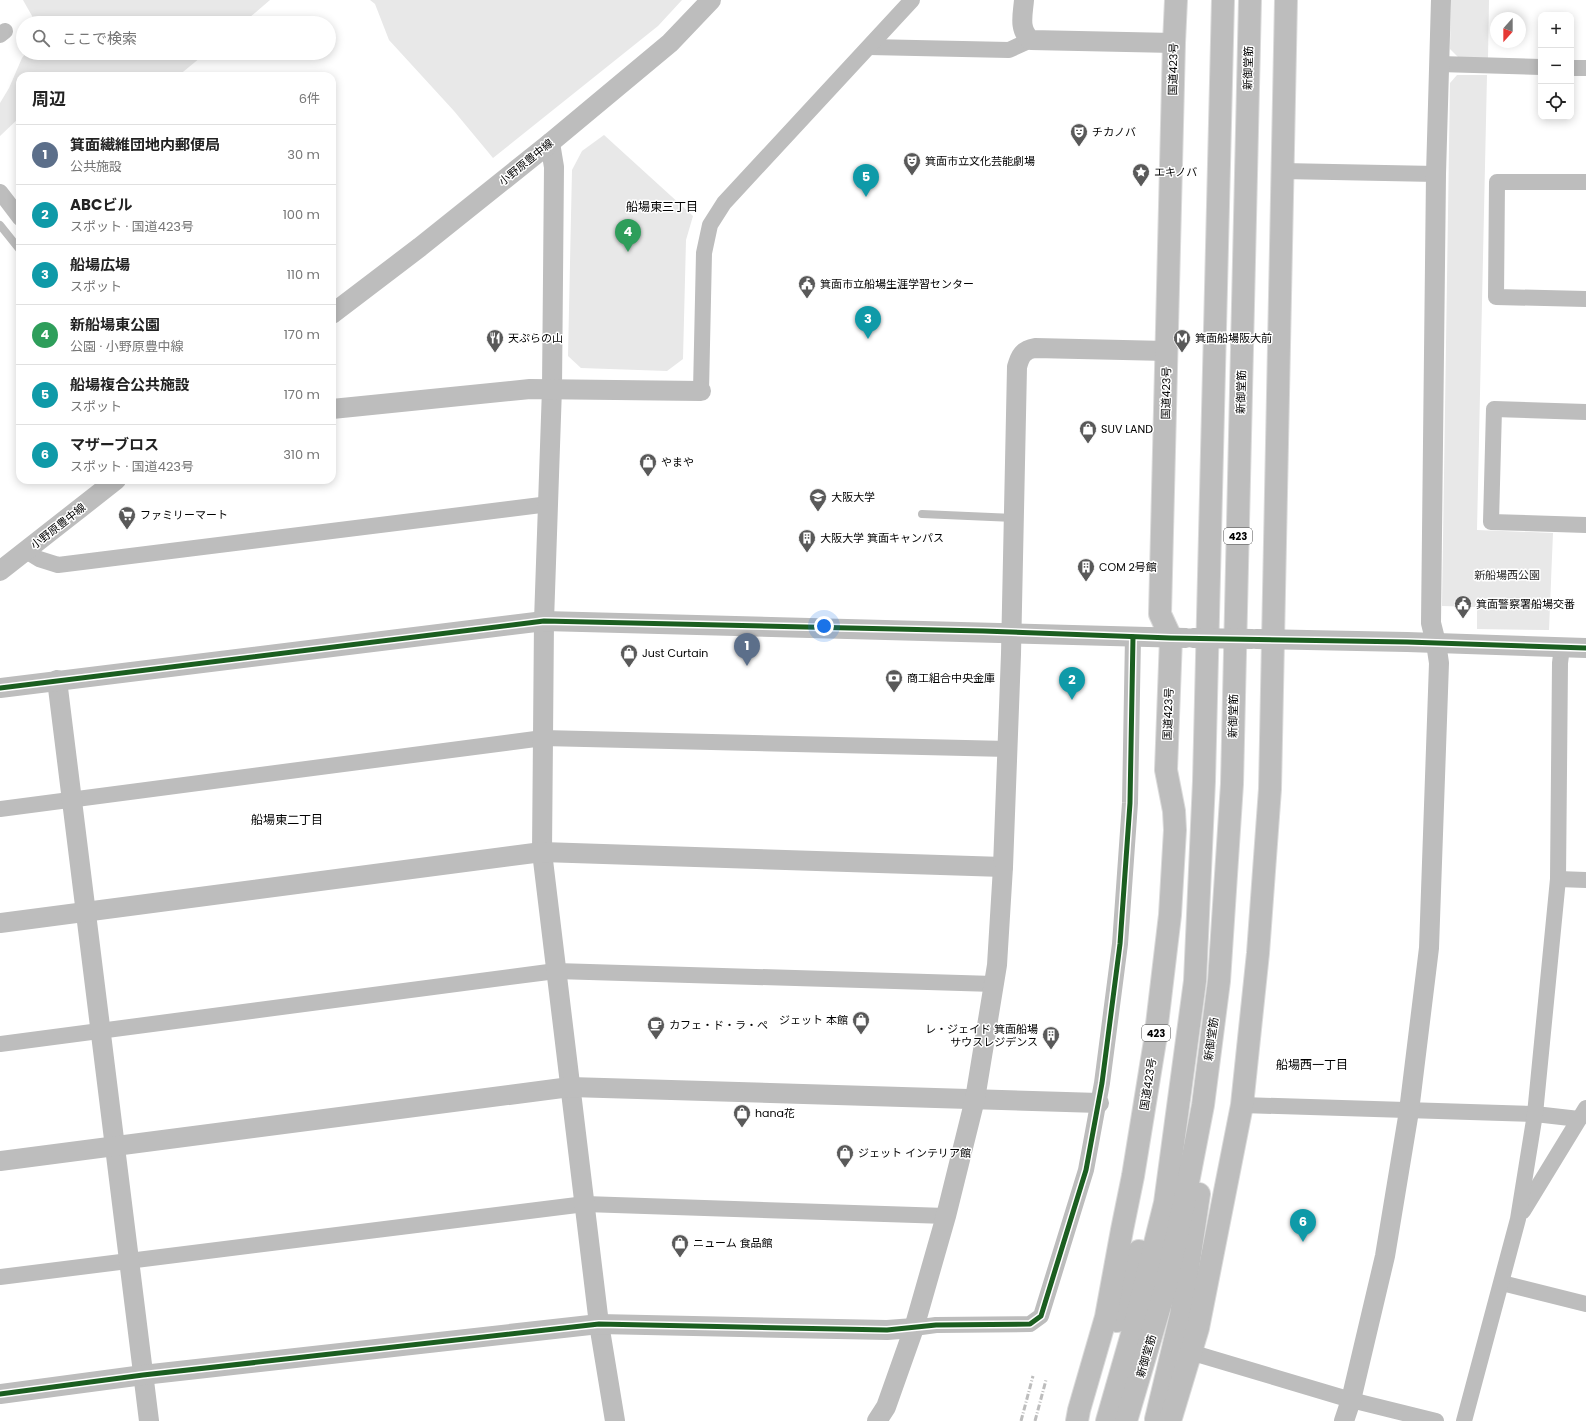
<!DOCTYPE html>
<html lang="ja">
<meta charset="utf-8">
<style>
body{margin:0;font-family:Poppins,"Noto Sans JP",sans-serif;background:#f2f2f2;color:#222}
.controls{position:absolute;right:12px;top:12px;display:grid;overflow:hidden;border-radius:8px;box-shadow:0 2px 10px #0003}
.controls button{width:36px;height:36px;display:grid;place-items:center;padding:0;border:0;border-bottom:1px solid #e0e0e0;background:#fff;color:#222;font:20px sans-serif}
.compass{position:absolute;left:1490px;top:12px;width:36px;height:36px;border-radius:50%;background:#fff;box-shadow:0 2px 10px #0003;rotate:201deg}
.you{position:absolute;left:824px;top:626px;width:14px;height:14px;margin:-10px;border:3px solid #fff;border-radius:50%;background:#1a73e8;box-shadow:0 0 0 6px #1a73e833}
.badge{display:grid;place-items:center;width:26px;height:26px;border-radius:50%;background:#595959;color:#fff;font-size:13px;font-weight:700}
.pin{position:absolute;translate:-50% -33px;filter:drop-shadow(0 1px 2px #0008)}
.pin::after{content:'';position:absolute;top:21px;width:14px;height:12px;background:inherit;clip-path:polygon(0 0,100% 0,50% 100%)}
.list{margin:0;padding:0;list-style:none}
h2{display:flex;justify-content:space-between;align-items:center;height:52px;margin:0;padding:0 16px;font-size:17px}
h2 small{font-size:13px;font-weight:400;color:#767676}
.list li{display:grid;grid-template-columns:26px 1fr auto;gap:12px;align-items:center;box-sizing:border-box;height:60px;padding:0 16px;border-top:1px solid #e0e0e0}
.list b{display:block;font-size:15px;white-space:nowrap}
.list p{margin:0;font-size:13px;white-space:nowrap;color:#767676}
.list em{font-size:13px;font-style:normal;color:#767676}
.icon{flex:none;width:22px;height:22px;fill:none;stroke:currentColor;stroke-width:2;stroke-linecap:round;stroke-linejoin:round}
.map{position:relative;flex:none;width:1586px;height:1421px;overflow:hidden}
.search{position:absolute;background:#fff;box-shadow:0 2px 10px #0003;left:16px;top:16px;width:320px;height:44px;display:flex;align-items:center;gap:10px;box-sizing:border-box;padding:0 14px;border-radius:22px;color:#767676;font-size:15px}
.panel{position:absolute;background:#fff;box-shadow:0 2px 10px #0003;left:16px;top:72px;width:320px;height:412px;border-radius:12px}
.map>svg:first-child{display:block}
</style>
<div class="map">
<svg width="1586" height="1421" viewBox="0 0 1586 1421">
<rect width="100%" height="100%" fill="#fff"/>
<!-- green -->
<g fill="#e8e8e8">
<path d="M23 0H270L243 23H36Z"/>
<path d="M370 0H682L658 26 493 158 454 111 389 40 375 4Z"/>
<path d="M1451 0H1489L1488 58H1459L1450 49Z"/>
<path d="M26 53H206L178 76H20V117L0 136V103L9 88 22 58Z"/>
<path d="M1457 75H1487L1477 530 1553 533 1549 630 1477 629V607L1442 606 1450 83Z"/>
<path d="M604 135 693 216 686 240 683 359 667 371 581 368 568 356 572 170 582 151Z"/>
</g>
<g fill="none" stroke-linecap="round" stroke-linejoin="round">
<!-- trunk casing -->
<g stroke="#dbdbdb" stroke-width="24">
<g id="trunk">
<path d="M1117 1321 1139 1251"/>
<path d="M1156 1419 1181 1315 1199 1194"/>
<path d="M1077 1421 1079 1410 1106 1317 1122 1230 1133 1176 1155 1041 1170 915 1175 830 1174 811 1166 770 1171 638 1160 614 1174 43 1176 0"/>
<path d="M1107 1421 1136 1320 1165 1203 1195 981 1204 781 1223 0"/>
<path d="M1126 1421 1165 1289 1185 1198 1203 1105 1219 981 1232 784 1250 0"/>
<path d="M1170 1421 1198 1328 1242 1105 1258 953 1270 789 1286 0"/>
</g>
</g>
<!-- service -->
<g stroke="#bdbdbd" stroke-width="8">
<path d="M0 225 20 250"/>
<path d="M922 514 1014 518"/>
</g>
<!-- minor -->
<g stroke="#bdbdbd" stroke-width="16">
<path d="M0 35 5 31"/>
<path d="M869 47 1009 50 1031 40"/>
<path d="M1439 64 1541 67"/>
<path d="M1571 68H1586"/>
<path d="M1282 171 1436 174"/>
<path d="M1586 182H1497L1496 297 1586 299"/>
<path d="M0 192 20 218"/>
<path d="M701 391 704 253 710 225 724 203 912 0"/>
<path d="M1586 412 1494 409 1491 522 1586 525"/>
<path d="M26 551 39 559 58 565 549 504"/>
<path d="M0 809 543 738 1008 749"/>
<path d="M1558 879 1586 880"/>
<path d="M0 1044 556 971 994 984"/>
<path d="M1242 1105 1535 1114 1579 1119"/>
<path d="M1523 1211 1586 1108"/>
<path d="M0 1277 585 1204 946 1216"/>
<path d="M1502 1283 1586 1304"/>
<path d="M914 1328 936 1325 1030 1324 1041 1316 1086 1170 1102 1083 1120 944 1130 803 1133 637"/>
<path d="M1190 1352 1351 1400 1436 1421"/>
<path d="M1464 1421 1518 1219 1535 1114 1558 879 1560 663 1562 647"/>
</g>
<!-- tertiary -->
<g stroke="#bdbdbd" stroke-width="20">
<path d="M1024 0C1023 14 1018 30 1031 40L1174 43"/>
<path d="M550 143 554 167 552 388 544 621 542 852 599 1324 615 1421"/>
<path d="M332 314 420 247 550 143 670 43 711 0"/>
<path d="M332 409 530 389 701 391"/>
<path d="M0 571 116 480"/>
<path d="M1256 639 1407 642 1586 648"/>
<path d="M57 680 149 1421"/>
<path d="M0 688 544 621 1186 638"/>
<path d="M0 923 542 852 1003 867"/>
<path d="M0 1161 570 1087 1099 1103"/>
<path d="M0 1394 143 1375 599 1324 887 1330 914 1328"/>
<path d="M877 1421 886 1407 914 1328 946 1216 975 1099 997 965 1003 867 1011 654 1017 367C1020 356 1023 350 1035 348L1167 351"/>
<path d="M1344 1421 1351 1400 1385 1256 1409 1111 1429 948 1439 663 1436 643 1431 623 1436 174 1441 0"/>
</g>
<!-- trunk -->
<use href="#trunk" stroke="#bdbdbd" stroke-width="22"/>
<!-- rail -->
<g stroke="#bdbdbd" stroke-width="3" stroke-dasharray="6 2 1 2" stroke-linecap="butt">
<path d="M1021 1421 1033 1376"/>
<path d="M1035 1421 1046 1380"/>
</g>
<!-- tertiary-bridge -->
<path stroke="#bdbdbd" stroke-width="20" d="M1193 638 1252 639"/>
<!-- cycleway casing -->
<g stroke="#fff" stroke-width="8">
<g id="cycleway">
<path d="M0 688 544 621 983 631 1171 638 1407 642 1586 648"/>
<path d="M0 1394 143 1375 599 1324 887 1330 936 1325 1030 1324 1041 1316 1086 1170 1102 1083 1120 944 1130 803 1133 637"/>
</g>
</g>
<!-- cycleway -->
<use href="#cycleway" stroke="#1b5e20" stroke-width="5"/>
</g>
<!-- icons -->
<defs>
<g id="theatre-pin" transform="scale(0.9)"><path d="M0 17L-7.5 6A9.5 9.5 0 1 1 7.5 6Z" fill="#595959" stroke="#fff"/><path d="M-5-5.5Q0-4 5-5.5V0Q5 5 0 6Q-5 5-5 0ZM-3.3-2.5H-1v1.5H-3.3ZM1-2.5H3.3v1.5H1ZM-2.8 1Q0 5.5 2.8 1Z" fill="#fff"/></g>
<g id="sight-pin" transform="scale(0.9)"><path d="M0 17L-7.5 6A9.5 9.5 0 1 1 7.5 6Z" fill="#595959" stroke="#fff"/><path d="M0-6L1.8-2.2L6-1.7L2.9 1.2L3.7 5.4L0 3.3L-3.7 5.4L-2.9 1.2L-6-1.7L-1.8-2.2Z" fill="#fff"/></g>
<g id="civic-pin" transform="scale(0.9)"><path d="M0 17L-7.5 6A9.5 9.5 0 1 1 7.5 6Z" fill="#595959" stroke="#fff"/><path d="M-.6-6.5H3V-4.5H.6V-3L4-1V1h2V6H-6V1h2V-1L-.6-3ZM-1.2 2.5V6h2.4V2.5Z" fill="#fff"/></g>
<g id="restaurant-pin" transform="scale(0.9)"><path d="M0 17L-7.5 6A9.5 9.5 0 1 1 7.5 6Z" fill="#595959" stroke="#fff"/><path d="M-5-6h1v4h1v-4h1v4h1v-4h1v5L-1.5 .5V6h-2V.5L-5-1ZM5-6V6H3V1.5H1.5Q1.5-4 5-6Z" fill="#fff"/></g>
<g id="metro-pin" transform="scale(0.9)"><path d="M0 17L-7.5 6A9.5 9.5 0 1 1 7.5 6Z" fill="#595959" stroke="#fff"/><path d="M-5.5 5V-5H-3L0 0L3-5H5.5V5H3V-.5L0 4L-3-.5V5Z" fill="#fff"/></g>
<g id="shop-pin" transform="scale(0.9)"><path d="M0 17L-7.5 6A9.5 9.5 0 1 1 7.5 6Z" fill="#595959" stroke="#fff"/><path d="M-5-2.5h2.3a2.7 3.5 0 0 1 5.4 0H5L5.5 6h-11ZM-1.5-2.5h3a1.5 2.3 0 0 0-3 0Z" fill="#fff"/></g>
<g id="university-pin" transform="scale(0.9)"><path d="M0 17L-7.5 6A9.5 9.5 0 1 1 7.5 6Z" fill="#595959" stroke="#fff"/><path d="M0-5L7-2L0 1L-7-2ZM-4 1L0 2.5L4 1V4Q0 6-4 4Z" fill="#fff"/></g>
<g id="supermarket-pin" transform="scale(0.9)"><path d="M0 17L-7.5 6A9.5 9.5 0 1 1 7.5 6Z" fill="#595959" stroke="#fff"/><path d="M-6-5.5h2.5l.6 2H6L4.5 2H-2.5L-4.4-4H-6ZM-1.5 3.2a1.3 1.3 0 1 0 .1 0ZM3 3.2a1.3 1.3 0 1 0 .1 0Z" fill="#fff"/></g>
<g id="building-pin" transform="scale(0.9)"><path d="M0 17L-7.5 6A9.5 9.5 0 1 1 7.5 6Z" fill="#595959" stroke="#fff"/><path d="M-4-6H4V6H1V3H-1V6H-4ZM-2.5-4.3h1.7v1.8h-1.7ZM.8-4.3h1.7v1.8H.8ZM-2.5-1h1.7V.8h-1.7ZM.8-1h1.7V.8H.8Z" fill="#fff"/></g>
<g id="bank-pin" transform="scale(0.9)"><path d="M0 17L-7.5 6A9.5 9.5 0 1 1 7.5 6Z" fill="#595959" stroke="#fff"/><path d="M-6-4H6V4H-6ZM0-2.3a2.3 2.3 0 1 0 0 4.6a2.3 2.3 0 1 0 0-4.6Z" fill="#fff"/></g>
<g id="cafe-pin" transform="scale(0.9)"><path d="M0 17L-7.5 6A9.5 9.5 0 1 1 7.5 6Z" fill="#595959" stroke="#fff"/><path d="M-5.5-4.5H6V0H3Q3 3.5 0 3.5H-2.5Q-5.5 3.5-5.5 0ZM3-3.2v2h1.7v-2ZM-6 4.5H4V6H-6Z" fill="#fff"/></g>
</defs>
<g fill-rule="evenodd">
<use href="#theatre-pin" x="1079" y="132"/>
<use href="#theatre-pin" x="912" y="161"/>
<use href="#sight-pin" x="1141" y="172"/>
<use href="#civic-pin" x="807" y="284"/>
<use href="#restaurant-pin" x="495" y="338"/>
<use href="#metro-pin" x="1182" y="338"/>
<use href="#shop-pin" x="1088" y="429"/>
<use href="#shop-pin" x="648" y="462"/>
<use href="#university-pin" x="818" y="497"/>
<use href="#supermarket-pin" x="127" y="515"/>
<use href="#building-pin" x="807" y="538"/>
<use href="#building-pin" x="1086" y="567"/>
<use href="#civic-pin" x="1463" y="604"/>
<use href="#shop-pin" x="629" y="653"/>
<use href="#bank-pin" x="894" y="678"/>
<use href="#shop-pin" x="861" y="1020"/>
<use href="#cafe-pin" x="656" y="1025"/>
<use href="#building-pin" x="1051" y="1035"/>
<use href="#shop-pin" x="742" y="1113"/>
<use href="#shop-pin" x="845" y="1153"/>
<use href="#shop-pin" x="680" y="1243"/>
</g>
<g text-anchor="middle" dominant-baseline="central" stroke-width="3" stroke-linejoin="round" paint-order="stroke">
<!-- shield labels -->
<g fill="#fff" stroke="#4c4c4c" stroke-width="1">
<rect x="1224" y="528" width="28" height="16" rx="3"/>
<rect x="1142" y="1025" width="28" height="16" rx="3"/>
</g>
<g font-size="10" font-weight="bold" fill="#000">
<text x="1238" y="536">423</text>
<text x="1156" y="1033">423</text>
</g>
<!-- street labels -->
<g font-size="11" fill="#000" stroke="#fff">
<text transform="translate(1248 68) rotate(-89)">新御堂筋</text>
<text transform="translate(1173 69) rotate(-89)">国道423号</text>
<text transform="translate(526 162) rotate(-39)">小野原豊中線</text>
<text transform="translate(1241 392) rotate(-89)">新御堂筋</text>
<text transform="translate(1166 393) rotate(-89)">国道423号</text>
<text transform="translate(58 526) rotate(-38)">小野原豊中線</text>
<text transform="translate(1168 714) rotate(-88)">国道423号</text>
<text transform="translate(1233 716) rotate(-89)">新御堂筋</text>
<text transform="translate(1211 1039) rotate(-82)">新御堂筋</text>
<text transform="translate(1148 1084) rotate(-81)">国道423号</text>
<text transform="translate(1146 1356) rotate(-74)">新御堂筋</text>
</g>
<!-- poi labels -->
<g font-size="11" fill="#000" stroke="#fff" text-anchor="start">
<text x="1092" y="132">チカノバ</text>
<text x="925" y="161">箕面市立文化芸能劇場</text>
<text x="1154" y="172">エキノバ</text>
<text x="820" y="284">箕面市立船場生涯学習センター</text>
<text x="508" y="338">天ぷらの山</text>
<text x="1195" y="338">箕面船場阪大前</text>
<text x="1101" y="429">SUV LAND</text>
<text x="661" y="462">やまや</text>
<text x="831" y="497">大阪大学</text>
<text x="140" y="515">ファミリーマート</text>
<text x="820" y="538">大阪大学 箕面キャンパス</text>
<text x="1099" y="567">COM 2号館</text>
<text x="1476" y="604">箕面警察署船場交番</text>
<text x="642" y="653">Just Curtain</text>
<text x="907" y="678">商工組合中央金庫</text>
<text x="848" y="1020" text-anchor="end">ジェット 本館</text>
<text x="669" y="1025">カフェ・ド・ラ・ぺ</text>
<text x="1038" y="1029" text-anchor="end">レ・ジェイド 箕面船場<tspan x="1038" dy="13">サウスレジデンス</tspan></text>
<text x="755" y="1113">hana花</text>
<text x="858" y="1153">ジェット インテリア館</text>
<text x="693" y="1243">ニューム 食品館</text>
</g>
<!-- park labels -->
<g font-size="11" fill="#2c2c2c" stroke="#fff">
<text x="1507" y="575">新船場西公園</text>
</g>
<!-- neighbourhood labels -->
<g font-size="12" fill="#000" stroke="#fff">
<text x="662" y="206">船場東三丁目</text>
<text x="287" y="819">船場東二丁目</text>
<text x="1312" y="1064">船場西一丁目</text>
</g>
</g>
</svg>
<div class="controls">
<button>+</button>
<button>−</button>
<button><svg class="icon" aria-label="locate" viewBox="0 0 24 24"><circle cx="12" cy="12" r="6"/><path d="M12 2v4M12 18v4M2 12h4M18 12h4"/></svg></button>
</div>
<svg class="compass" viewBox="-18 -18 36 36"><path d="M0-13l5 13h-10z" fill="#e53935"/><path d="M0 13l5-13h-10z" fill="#767676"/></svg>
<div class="you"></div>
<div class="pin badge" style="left:747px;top:666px;background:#5c6f8a">1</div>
<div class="pin badge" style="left:1072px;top:700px;background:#0f9aa8">2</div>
<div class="pin badge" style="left:868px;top:339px;background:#0f9aa8">3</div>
<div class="pin badge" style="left:628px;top:252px;background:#2e9e5b">4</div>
<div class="pin badge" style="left:866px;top:197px;background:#0f9aa8">5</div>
<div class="pin badge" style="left:1303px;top:1242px;background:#0f9aa8">6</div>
<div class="search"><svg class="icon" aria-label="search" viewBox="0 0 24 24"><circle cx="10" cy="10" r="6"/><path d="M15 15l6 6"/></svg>ここで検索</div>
<section class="panel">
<h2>周辺<small>6件</small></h2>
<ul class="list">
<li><span class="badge" style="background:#5c6f8a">1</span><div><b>箕面繊維団地内郵便局</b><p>公共施設</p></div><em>30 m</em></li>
<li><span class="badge" style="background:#0f9aa8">2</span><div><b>ABCビル</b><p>スポット · 国道423号</p></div><em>100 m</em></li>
<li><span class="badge" style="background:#0f9aa8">3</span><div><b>船場広場</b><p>スポット</p></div><em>110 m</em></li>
<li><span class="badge" style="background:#2e9e5b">4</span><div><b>新船場東公園</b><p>公園 · 小野原豊中線</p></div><em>170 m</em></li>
<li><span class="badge" style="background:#0f9aa8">5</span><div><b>船場複合公共施設</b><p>スポット</p></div><em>170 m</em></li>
<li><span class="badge" style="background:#0f9aa8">6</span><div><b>マザーブロス</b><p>スポット · 国道423号</p></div><em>310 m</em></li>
</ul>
</section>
</div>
